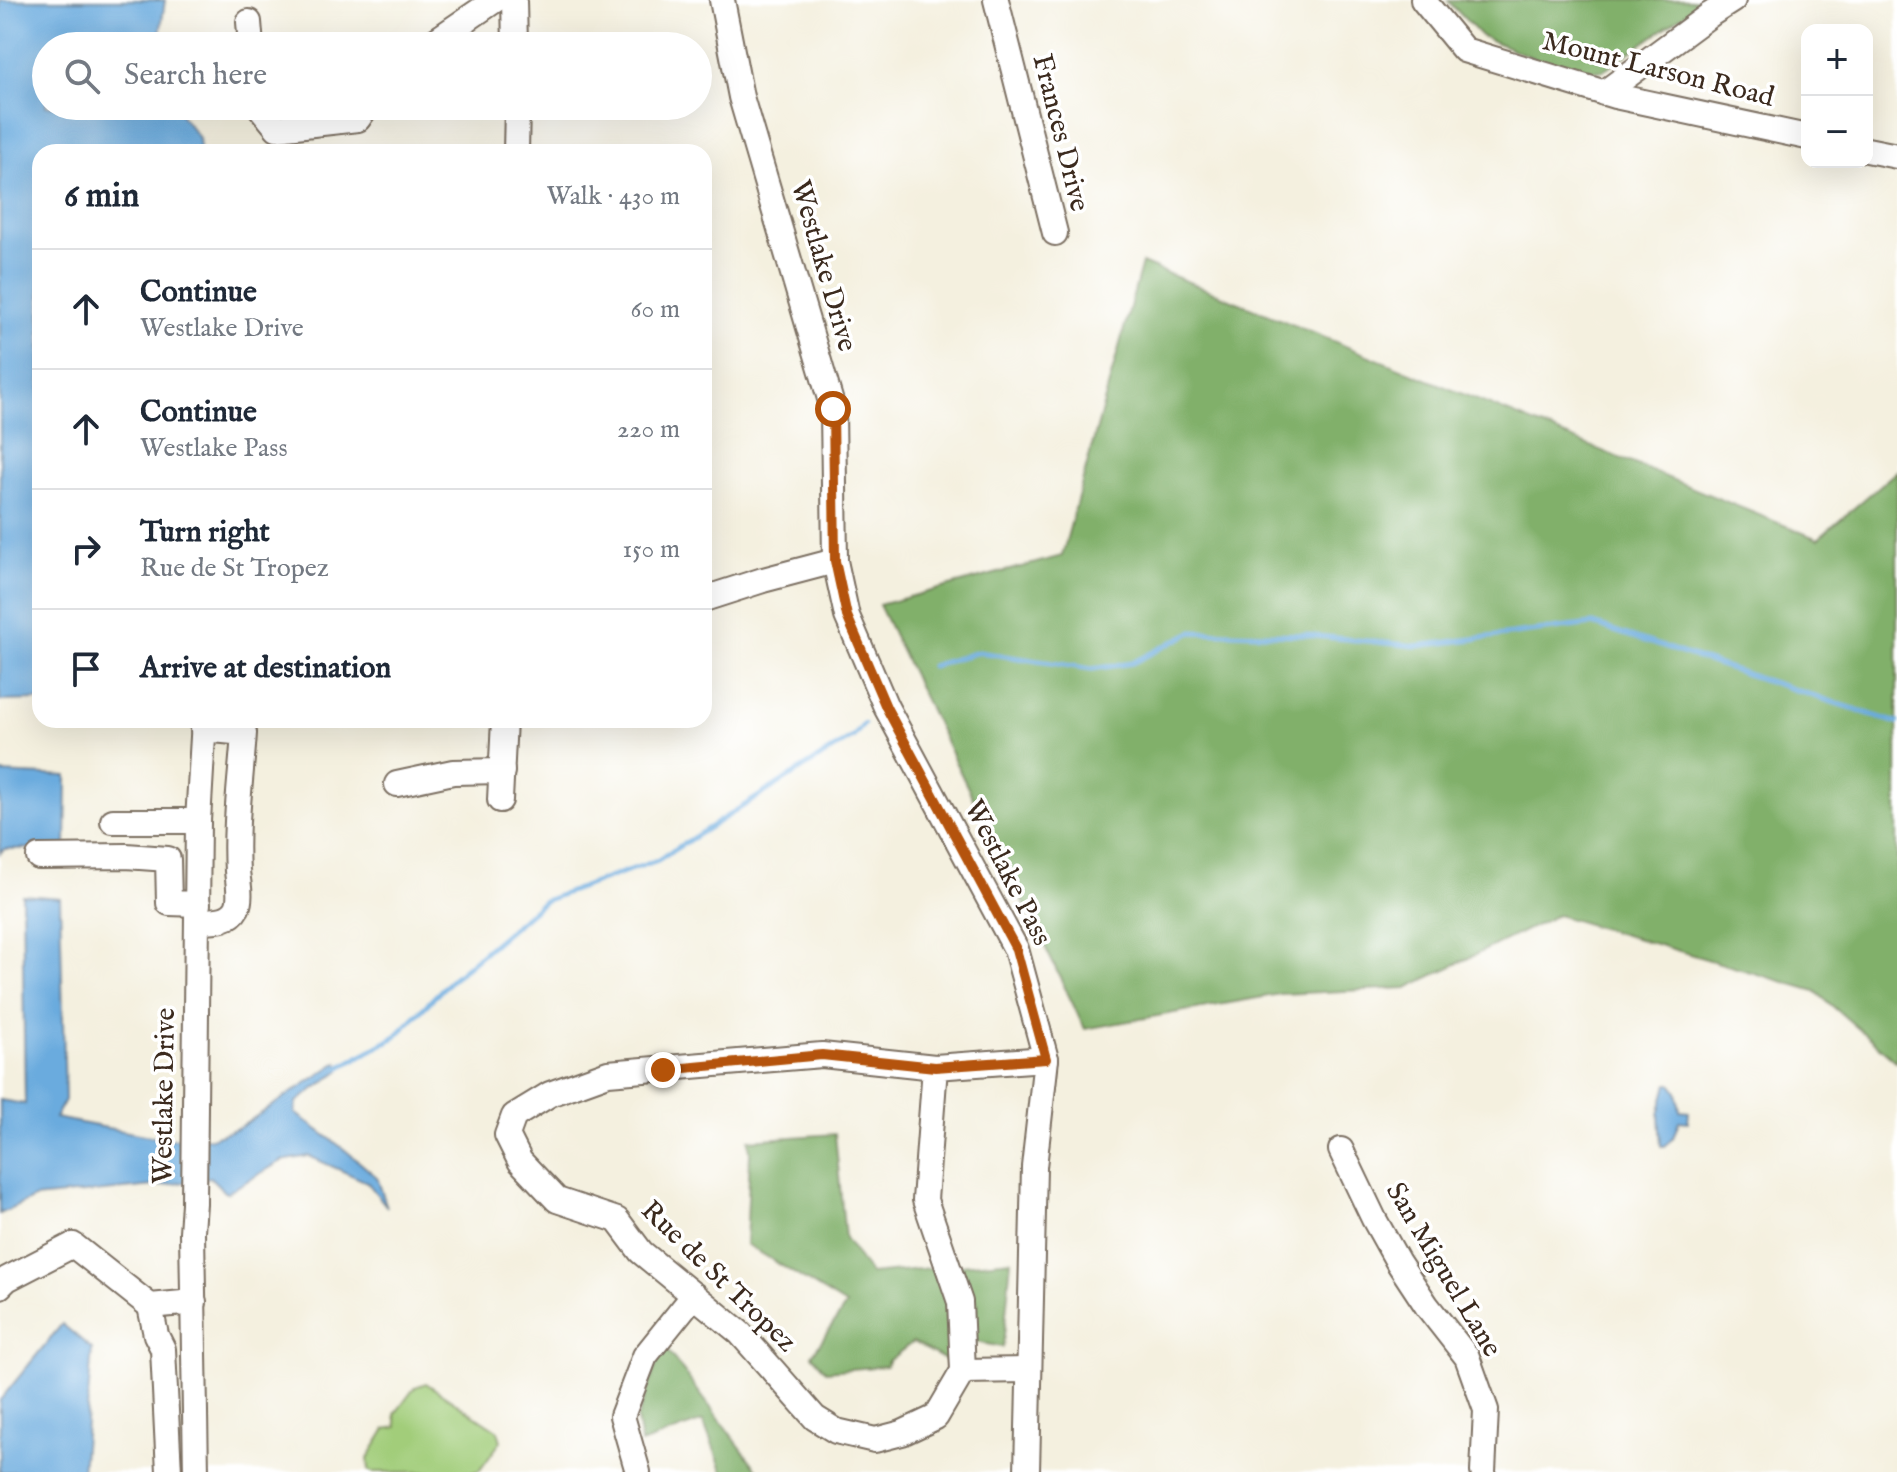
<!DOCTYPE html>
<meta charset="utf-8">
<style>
body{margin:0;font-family:"IM FELL English",serif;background:#f2f2f3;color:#1f2937}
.controls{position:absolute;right:24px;top:24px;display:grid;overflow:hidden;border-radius:16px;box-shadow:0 8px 32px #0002}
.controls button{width:72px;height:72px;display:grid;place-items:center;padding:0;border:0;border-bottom:2px solid #e0e1e3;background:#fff;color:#1f2937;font:40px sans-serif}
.stop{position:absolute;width:24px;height:24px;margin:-18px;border:6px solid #b45309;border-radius:50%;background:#fff}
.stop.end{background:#b45309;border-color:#fff;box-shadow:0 2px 8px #0008}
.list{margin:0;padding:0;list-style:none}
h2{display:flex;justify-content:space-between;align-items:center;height:104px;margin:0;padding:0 32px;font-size:34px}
h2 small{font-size:26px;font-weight:400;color:#747a83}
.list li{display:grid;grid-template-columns:52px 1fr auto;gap:24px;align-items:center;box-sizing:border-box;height:120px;padding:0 32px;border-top:2px solid #e0e1e3}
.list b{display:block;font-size:30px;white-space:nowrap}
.list p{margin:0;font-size:26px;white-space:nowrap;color:#747a83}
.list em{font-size:26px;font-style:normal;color:#747a83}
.icon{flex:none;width:44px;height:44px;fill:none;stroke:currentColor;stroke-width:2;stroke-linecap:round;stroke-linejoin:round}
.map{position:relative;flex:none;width:1897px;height:1472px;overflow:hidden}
.search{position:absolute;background:#fff;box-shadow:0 8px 32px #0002;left:32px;top:32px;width:680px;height:88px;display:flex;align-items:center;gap:20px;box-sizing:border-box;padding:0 28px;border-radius:44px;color:#747a83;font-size:30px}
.panel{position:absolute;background:#fff;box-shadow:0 8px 32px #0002;left:32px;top:144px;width:680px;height:584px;border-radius:24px}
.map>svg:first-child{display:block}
</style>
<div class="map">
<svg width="1897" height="1472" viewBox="0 0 1897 1472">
<rect width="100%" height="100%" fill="#fff"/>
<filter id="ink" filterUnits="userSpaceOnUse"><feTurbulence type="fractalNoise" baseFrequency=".0125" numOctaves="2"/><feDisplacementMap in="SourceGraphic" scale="16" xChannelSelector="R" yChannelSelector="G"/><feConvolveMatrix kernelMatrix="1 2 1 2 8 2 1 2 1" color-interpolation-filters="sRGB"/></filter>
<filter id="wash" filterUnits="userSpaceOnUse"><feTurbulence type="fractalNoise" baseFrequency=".006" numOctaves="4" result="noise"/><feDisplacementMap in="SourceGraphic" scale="32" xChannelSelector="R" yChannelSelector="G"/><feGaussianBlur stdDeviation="1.8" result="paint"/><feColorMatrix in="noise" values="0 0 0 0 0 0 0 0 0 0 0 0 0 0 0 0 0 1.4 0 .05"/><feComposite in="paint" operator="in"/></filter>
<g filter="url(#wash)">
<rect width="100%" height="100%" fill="#f4f0df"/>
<!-- green -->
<path fill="#a2cd7a" stroke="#6e7c4c" stroke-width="2" d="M426 1383 498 1431 501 1441 480 1470 474 1472H373L369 1470 368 1458 386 1429 397 1427 395 1414 415 1387Z"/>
<!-- forest -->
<g fill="#81b06a" stroke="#5e6d44" stroke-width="2">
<path d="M1447 0H1705L1603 71 1559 69 1481 36Z"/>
<path d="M1142 263 1818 539 1897 471V1062L1815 991 1557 915 1407 988 1280 994 1085 1029 879 605 1062 556Z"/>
<path d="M835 1134 845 1238 870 1274 1011 1260 1003 1347 970 1341 951 1363 913 1342 888 1361 886 1366 826 1371 812 1355 846 1305 746 1244 750 1154 749 1140Z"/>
<path d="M665 1347 759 1472H723L703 1421 641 1444 637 1419 655 1368Z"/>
</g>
<!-- water -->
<g fill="#6aabde" stroke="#526a7e" stroke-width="2">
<path d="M0 0H165L159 42 160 46H46V106H176L177 110 199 138 200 152H40V700L0 701Z"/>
<path d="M0 773 67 776 66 848 4 849 0 853Z"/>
<path d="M22 895 60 898 65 1100 55 1118 165 1139 211 1138 240 1127 338 1062 340 1070 297 1102 295 1113 344 1149 377 1177 387 1207 367 1182 309 1156 282 1161 226 1193 210 1177 174 1184 34 1198 0 1214V1100L25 1104Z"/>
<path d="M1667 1084H1671L1677 1092 1680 1111 1689 1112 1688 1122 1679 1121 1673 1138 1665 1146H1661L1659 1114Z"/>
<path d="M62 1324 92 1349 82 1472H0V1400Z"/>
</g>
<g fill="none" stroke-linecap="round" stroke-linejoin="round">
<!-- stream -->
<g stroke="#6aabde" stroke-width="5">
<path d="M932 666 978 652 1092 669 1132 663 1192 632 1306 635 1417 646 1593 624 1897 723"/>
<path d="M335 1070 395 1037 451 980 544 901 658 860 854 736 864 724"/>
</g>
</g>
</g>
<g filter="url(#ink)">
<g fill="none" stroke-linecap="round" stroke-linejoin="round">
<!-- minor casing -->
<g stroke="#7c6f62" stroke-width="28">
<g id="minor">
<path d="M514 0 515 46"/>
<path d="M722 0 741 97 833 409 835 561 847 616 886 707 1016 949 1046 1059 1034 1167 1027 1472"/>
<path d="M996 0 1055 233"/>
<path d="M1423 0 1464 50 1615 96 1807 137"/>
<path d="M249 22 251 46"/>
<path d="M428 46 495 0"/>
<path d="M1604 93 1711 14 1733 0"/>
<path d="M259 106 277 128 358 119 367 106"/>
<path d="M1867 150 1897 156"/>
<path d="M516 152 517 106"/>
<path d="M704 599 763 580 835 561"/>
<path d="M397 784 453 772 502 771"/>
<path d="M500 800 504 720"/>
<path d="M113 821H198"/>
<path d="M39 857 126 856 168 859 169 903 198 904"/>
<path d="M197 921C211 920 229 923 237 908 242 898 238 882 237 871 234 825 241 779 244 733L203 729"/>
<path d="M935 1067 925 1200 960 1302 963 1371 936 1417 902 1433 875 1440 836 1431 815 1418 740 1333 641 1252 617 1220 557 1200 520 1161 507 1135 514 1116 550 1094 608 1073 822 1055 935 1067 1046 1059"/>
<path d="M1341 1150 1374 1219 1398 1262 1427 1306 1467 1357 1486 1410 1483 1472"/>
<path d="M0 1286 7 1279 73 1245 150 1306 194 1302"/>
<path d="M150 1306 156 1335 163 1349 169 1472"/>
<path d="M963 1371 1029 1370"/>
<path d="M196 1472 192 1232 194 1203 198 821 204 720"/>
<path d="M638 1472 622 1416 645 1356 694 1295"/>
</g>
</g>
<!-- minor -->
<use href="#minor" stroke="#fff" stroke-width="24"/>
</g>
</g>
<g fill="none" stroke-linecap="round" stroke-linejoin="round" filter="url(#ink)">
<!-- route -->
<path stroke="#b45309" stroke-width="10" d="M663 1070 822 1055 935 1067 1046 1059 1016 949 886 707 847 616 835 561 833 409"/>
</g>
<g text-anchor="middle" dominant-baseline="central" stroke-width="7" stroke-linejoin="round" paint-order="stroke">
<!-- street labels -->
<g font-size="28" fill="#3b2a1e" stroke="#fff">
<text transform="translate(1658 70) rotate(14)">Mount Larson Road</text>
<text transform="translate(1060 133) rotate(76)">Frances Drive</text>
<text transform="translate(823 266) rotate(74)">Westlake Drive</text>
<text transform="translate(1007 873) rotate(63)">Westlake Pass</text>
<text transform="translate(165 1096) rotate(-89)">Westlake Drive</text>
<text transform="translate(1443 1270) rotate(59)">San Miguel Lane</text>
<text transform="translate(718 1277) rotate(44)">Rue de St Tropez</text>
</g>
</g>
</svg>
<div class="controls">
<button>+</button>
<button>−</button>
</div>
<div class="stop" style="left:833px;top:409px"></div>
<div class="stop end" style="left:663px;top:1070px"></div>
<div class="search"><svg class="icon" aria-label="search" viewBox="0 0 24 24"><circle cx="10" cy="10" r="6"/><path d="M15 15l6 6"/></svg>Search here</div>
<section class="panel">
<h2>6 min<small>Walk · 430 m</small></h2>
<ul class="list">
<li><svg class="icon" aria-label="ahead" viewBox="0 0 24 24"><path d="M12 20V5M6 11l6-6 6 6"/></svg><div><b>Continue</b><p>Westlake Drive</p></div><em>60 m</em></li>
<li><svg class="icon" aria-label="ahead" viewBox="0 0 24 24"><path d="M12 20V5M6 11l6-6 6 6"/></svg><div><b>Continue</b><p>Westlake Pass</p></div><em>220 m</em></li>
<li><svg class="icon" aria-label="right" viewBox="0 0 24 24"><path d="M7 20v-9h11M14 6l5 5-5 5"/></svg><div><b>Turn right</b><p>Rue de St Tropez</p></div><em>150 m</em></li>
<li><svg class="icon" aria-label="arrive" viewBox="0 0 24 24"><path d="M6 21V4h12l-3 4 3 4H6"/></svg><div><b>Arrive at destination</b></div></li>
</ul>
</section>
</div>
